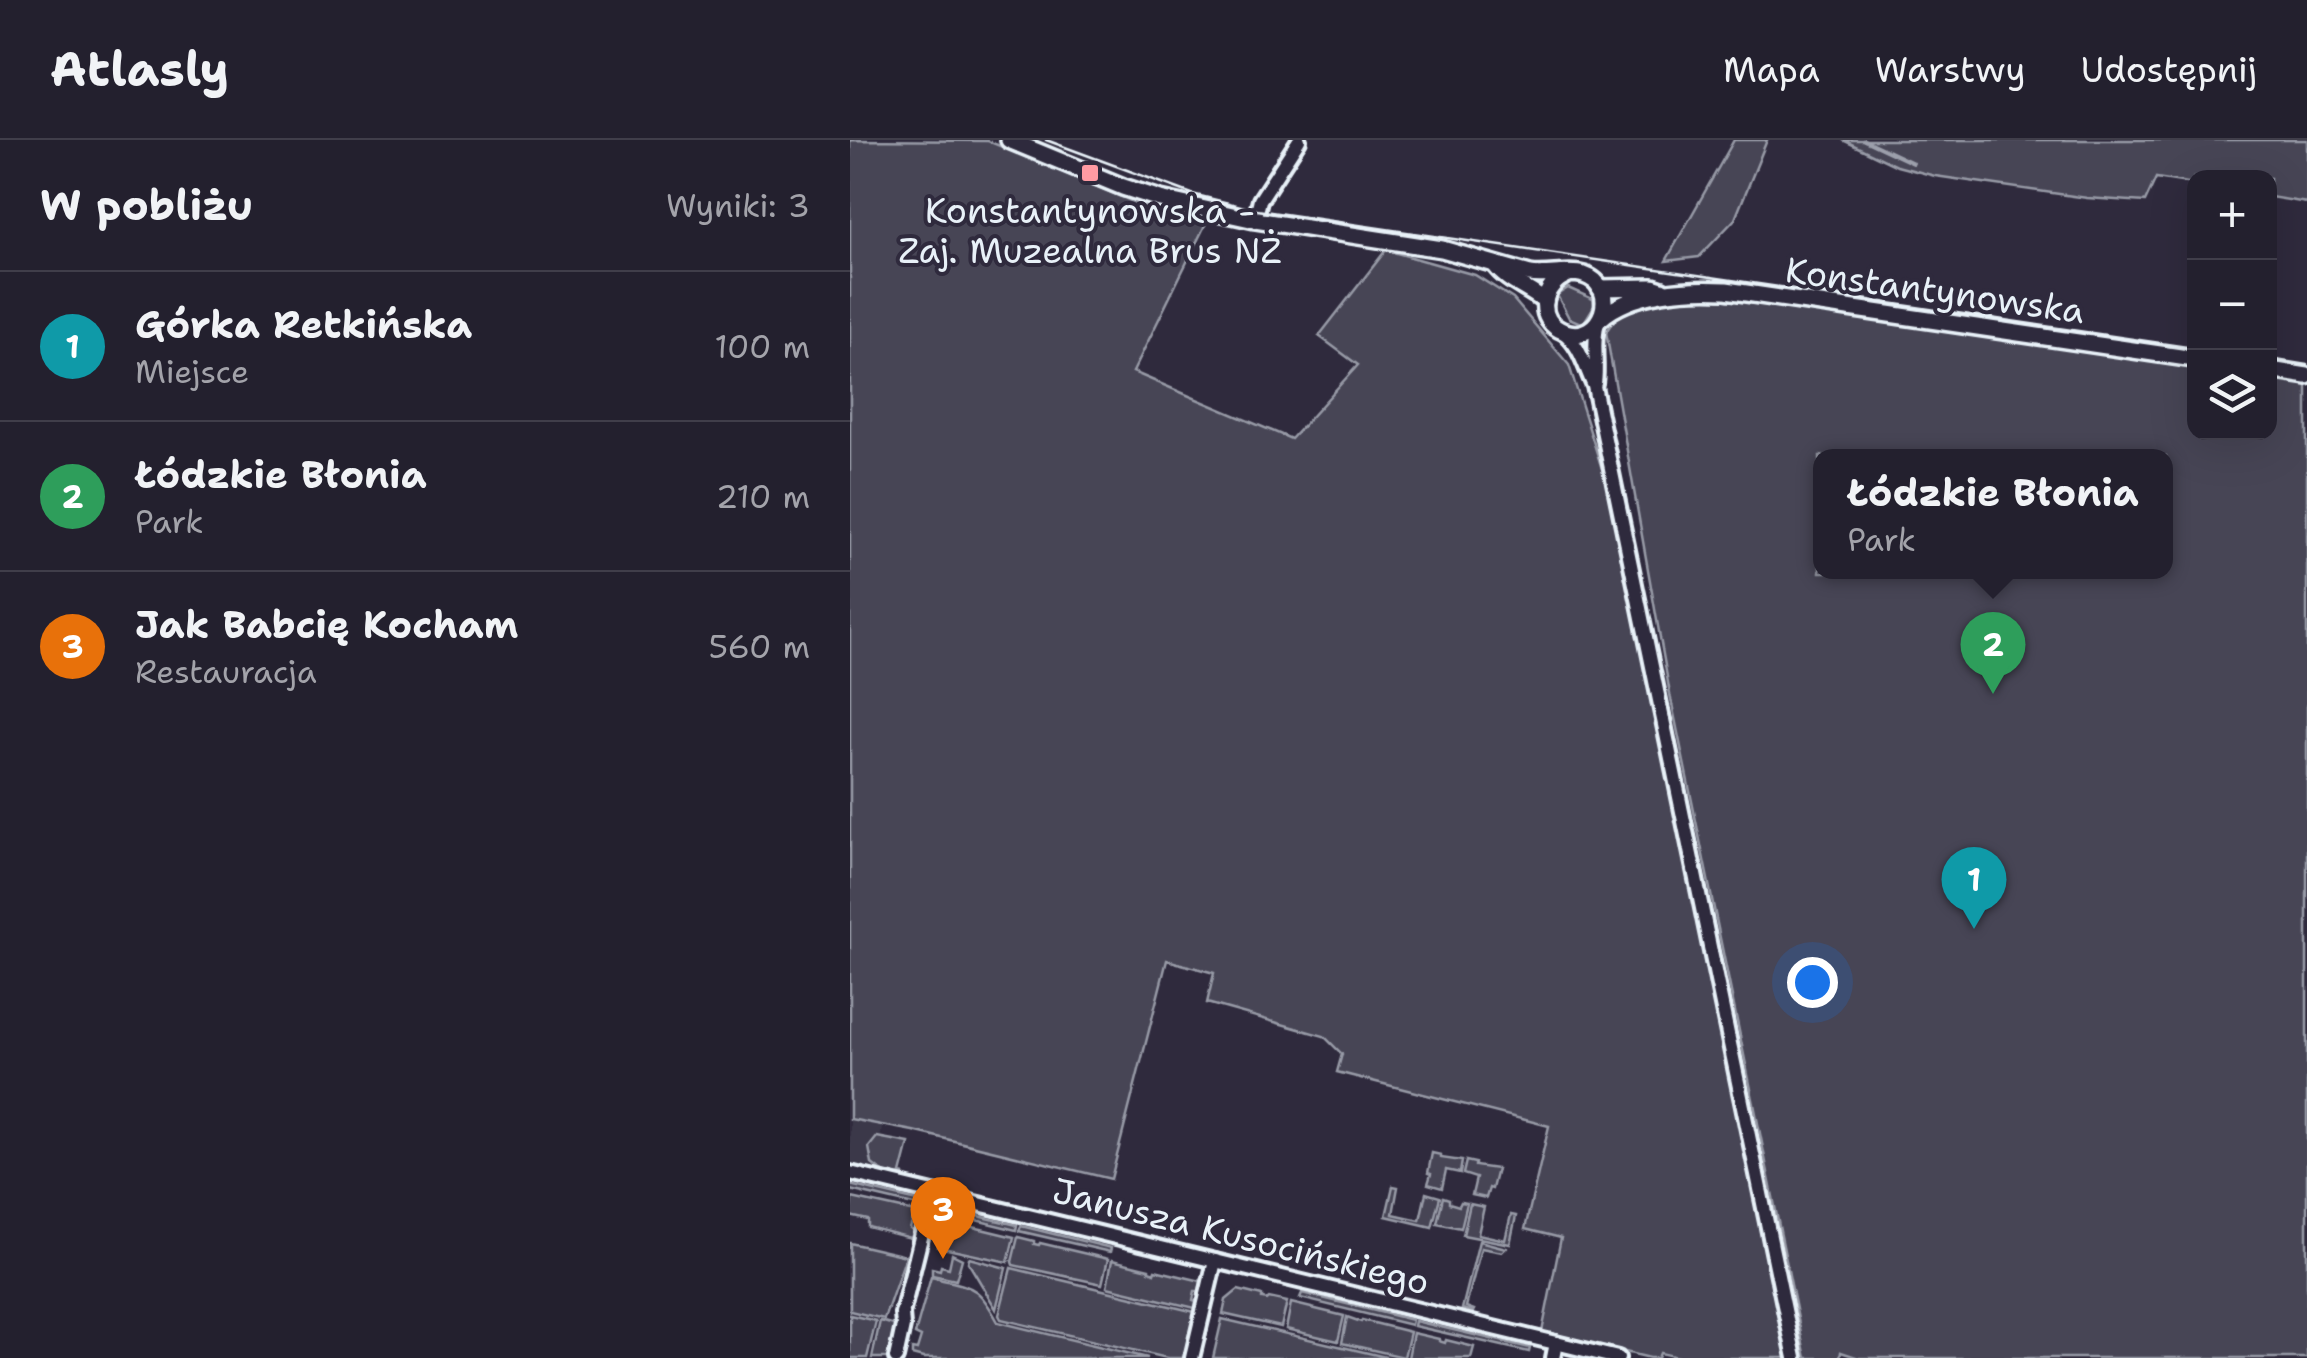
<!DOCTYPE html>
<html lang="pl">
<meta charset="utf-8">
<style>
body{margin:0;font-family:"Shantell Sans",sans-serif;background:#2f2d3a;color:#f1f3f6}
.controls{position:absolute;right:30px;top:30px;display:grid;overflow:hidden;border-radius:20px;box-shadow:0 10px 40px #0002}
.controls button{width:90px;height:90px;display:grid;place-items:center;padding:0;border:0;border-bottom:2px solid #403e4a;background:#23202e;color:#f1f3f6;font:50px sans-serif}
.you{position:absolute;left:962px;top:842px;width:35px;height:35px;margin:-25px;border:8px solid #fff;border-radius:50%;background:#1a73e8;box-shadow:0 0 0 15px #1a73e833}
.badge{display:grid;place-items:center;width:65px;height:65px;border-radius:50%;background:#8c9099;color:#fff;font-size:32px;font-weight:700}
.pin{position:absolute;translate:-50% -82px;filter:drop-shadow(0 2px 5px #0008)}
.pin::after{content:'';position:absolute;top:52px;width:35px;height:30px;background:inherit;clip-path:polygon(0 0,100% 0,50% 100%)}
.popup{position:absolute;left:963px;top:309px;width:360px;height:130px;box-sizing:border-box;display:grid;place-content:center;border-radius:20px;background:#23202e;filter:drop-shadow(0 2px 8px #0005);font-size:32px;white-space:nowrap;color:#a3a3aa}
.popup b{font-size:38px;color:#f1f3f6}
.popup::after{content:'';position:absolute;left:50%;top:100%;margin-left:-20px;border:20px solid transparent;border-top-color:#23202e}
.list{margin:0;padding:0;list-style:none}
h2{display:flex;justify-content:space-between;align-items:center;height:130px;margin:0;padding:0 40px;font-size:42px}
h2 small{font-size:32px;font-weight:400;color:#a3a3aa}
.list li{display:grid;grid-template-columns:65px 1fr auto;gap:30px;align-items:center;box-sizing:border-box;height:150px;padding:0 40px;border-top:2px solid #403e4a}
.list b{display:block;font-size:38px;white-space:nowrap}
.list p{margin:0;font-size:32px;white-space:nowrap;color:#a3a3aa}
.list em{font-size:32px;font-style:normal;color:#a3a3aa}
.icon{flex:none;width:55px;height:55px;fill:none;stroke:currentColor;stroke-width:2;stroke-linecap:round;stroke-linejoin:round}
.map{position:relative;flex:none;width:1457px;height:1218px;overflow:hidden}
header{display:flex;align-items:center;gap:60px;box-sizing:border-box;height:140px;padding:0 50px;background:#23202e;border-bottom:2px solid #403e4a}
header strong{font-size:48px}
nav{display:flex;gap:55px;margin-inline-start:auto;font-size:35px}
main{display:flex}
aside{flex:1;background:#23202e}
.map>svg:first-child{display:block}
</style>
<header>
<strong>Atlasly</strong>
<nav><a>Mapa</a><a>Warstwy</a><a>Udostępnij</a></nav>
</header>
<main>
<aside>
<h2>W pobliżu<small>Wyniki: 3</small></h2>
<ul class="list">
<li><span class="badge" style="background:#0f9aa8">1</span><div><b>Górka Retkińska</b><p>Miejsce</p></div><em>100 m</em></li>
<li><span class="badge" style="background:#2e9e5b">2</span><div><b>Łódzkie Błonia</b><p>Park</p></div><em>210 m</em></li>
<li><span class="badge" style="background:#e8710a">3</span><div><b>Jak Babcię Kocham</b><p>Restauracja</p></div><em>560 m</em></li>
</ul>
</aside>
<div class="map">
<svg width="1457" height="1218" viewBox="0 0 1457 1218">
<rect width="100%" height="100%" fill="#2f2a3d"/>
<filter id="ink" filterUnits="userSpaceOnUse"><feTurbulence type="fractalNoise" baseFrequency=".01" numOctaves="2"/><feDisplacementMap in="SourceGraphic" scale="20" xChannelSelector="R" yChannelSelector="G"/><feConvolveMatrix kernelMatrix="1 2 1 2 8 2 1 2 1" color-interpolation-filters="sRGB"/></filter>
<g filter="url(#ink)">
<!-- built -->
<path fill="#3b3749" d="M0 977 33 980 26 1030 0 1023Z"/>
<!-- green -->
<g fill="#464455" stroke="#979aa6" stroke-width="2.5" fill-rule="evenodd">
<path d="M0 0 138 1 286 63 357 81 283 232 441 299 508 225 469 196 536 110 625 135 663 159 719 225 766 373 940 1218H832L810 1213 808 1218H800L692 1192 711 1098 675 1089 699 986 487 932 492 914 474 896 357 863 364 833 317 820 261 1039 63 991 0 979Z"/>
<path d="M884 0H917L885 79 849 117 816 121Z"/>
<path d="M993 0H1457V63L1420 57V38H1344V44L1306 38 1295 62 1237 58 1085 36 1047 26Z"/>
<path d="M718 148 743 159 744 166 733 184 719 178 707 155Z"/>
<path d="M852 158 913 163 1344 227V292H1420V238L1457 243V1218H1009L991 1212 990 1218H956L820 554 756 192C778 155 814 161 852 158ZM970 316H1316V432H970Z"/>
<path d="M27 997 59 1003 51 1034 55 1035C43 1038 31 1032 22 1024L19 1007Z"/>
<path d="M582 1013 591 1015V1018L612 1021 610 1033 596 1030 592 1048 578 1044 581 1034 578 1033Z"/>
<path d="M616 1021 625 1023V1026L647 1029 642 1049 639 1048 636 1058 622 1055 626 1038 613 1034Z"/>
<path d="M0 1045 68 1061 72 1067 0 1050Z"/>
<path d="M543 1046 548 1047 543 1074 570 1080 576 1053 590 1057 582 1087 536 1076Z"/>
<path d="M593 1057 599 1059V1063L609 1066 611 1062 617 1063 611 1088 587 1083Z"/>
<path d="M2 1058 65 1072 60 1089 64 1091 61 1098 18 1087V1080L0 1076Z"/>
<path d="M620 1064 634 1067 628 1094 655 1100 661 1075 666 1076 660 1104 613 1095Z"/>
<path d="M89 1067 167 1085 166 1090 85 1070Z"/>
<path d="M94 1080 164 1097 158 1122 88 1107Z"/>
<path d="M171 1086 261 1108 260 1112 169 1091Z"/>
<path d="M168 1097 184 1101V1104L189 1105 190 1103 258 1119 252 1144 163 1125 162 1122Z"/>
<path d="M629 1101 656 1108 652 1112 631 1108 616 1167 624 1170 623 1172 612 1169Z"/>
<path d="M0 1103 56 1116 34 1179 0 1171Z"/>
<path d="M102 1114 112 1119 106 1140 82 1135V1128L90 1130 91 1126 99 1128Z"/>
<path d="M119 1118 156 1128 146 1169 118 1122Z"/>
<path d="M262 1120 299 1129V1131L304 1133 305 1130 351 1141 349 1151H345L343 1160 346 1161 345 1168 257 1147Z"/>
<path d="M161 1128 345 1172 334 1218H317L151 1179 149 1175Z"/>
<path d="M81 1137C123 1148 127 1143 148 1182L298 1218H73L62 1215V1209L67 1210 71 1197 65 1194Z"/>
<path d="M388 1150 412 1156V1159L417 1160 419 1158 437 1162 431 1187 373 1174 376 1160Z"/>
<path d="M452 1153 562 1180 561 1185 450 1158Z"/>
<path d="M441 1163 494 1176 488 1201 436 1189Z"/>
<path d="M0 1175 26 1181 17 1218H0Z"/>
<path d="M497 1177 511 1182 512 1180 560 1192 554 1217 492 1203Z"/>
<path d="M372 1179 540 1218H363Z"/>
<path d="M30 1181 44 1185 48 1188 44 1212H41L39 1218H22Z"/>
<path d="M565 1181 680 1208 679 1212 564 1186Z"/>
<path d="M563 1193 589 1199V1201L595 1203 596 1200 624 1207 621 1218H558Z"/>
</g>
<g fill="none" stroke-linecap="round" stroke-linejoin="round">
<!-- stream -->
<path stroke="#9c9fab" stroke-width="4" d="M1014 0 1063 23"/>
<!-- minor casing -->
<g stroke="#e8f1f8" stroke-width="20">
<g id="minor">
<path d="M405 80 410 60 449 0"/>
<path d="M712 191C731 206 734 225 744 246L945 1218"/>
<path d="M745 243C748 223 742 202 748 182"/>
<path d="M0 1033 768 1218"/>
<path d="M46 1218 53 1186 52 1174 82 1053"/>
<path d="M342 1218 365 1121"/>
<path d="M703 1218 706 1203"/>
</g>
</g>
<!-- major casing -->
<g stroke="#e8f1f8" stroke-width="22">
<g id="major">
<path d="M159 0 273 47 310 59 405 80 592 109 680 134C697 137 718 130 734 135 771 147 752 204 715 192 684 181 691 144 719 134"/>
<path d="M645 125C657 142 679 148 695 162"/>
<path d="M750 148 803 147 812 150"/>
<path d="M751 178C782 151 837 148 876 150L1344 219"/>
<path d="M1420 230 1457 236"/>
</g>
</g>
<!-- minor -->
<use href="#minor" stroke="#2f2a3d" stroke-width="12"/>
<!-- major -->
<use href="#major" stroke="#2f2a3d" stroke-width="15"/>
<!-- tram -->
<g stroke="#e8f1f8" stroke-width="2.5">
<path d="M196 0 342 54 407 70 1344 208"/>
<path d="M1420 219 1457 225"/>
</g>
</g>
</g>
<!-- markers -->
<rect fill="#ff9aa2" stroke="#2f2a3d" stroke-width="4" x="230" y="23" width="20" height="20" rx="5"/>
<g text-anchor="middle" dominant-baseline="central" stroke-width="8" stroke-linejoin="round" paint-order="stroke">
<!-- poi labels -->
<g font-size="35" fill="#e8f1f8" stroke="#2f2a3d">
<text x="240" y="70">Konstantynowska -<tspan x="240" dy="40">Zaj. Muzealna Brus NŻ</tspan></text>
</g>
<!-- street labels -->
<g font-size="35" fill="#e8f1f8" stroke="#2f2a3d">
<text transform="translate(1085 150) rotate(8)">Konstantynowska</text>
<text transform="translate(391 1096) rotate(14)">Janusza Kusocińskiego</text>
</g>
</g>
</svg>
<div class="controls">
<button>+</button>
<button>−</button>
<button><svg class="icon" aria-label="layers" viewBox="0 0 24 24"><path d="M12 4l9 5-9 5-9-5zM3 14l9 5 9-5"/></svg></button>
</div>
<div class="you"></div>
<div class="pin badge" style="left:1124px;top:789px;background:#0f9aa8">1</div>
<div class="pin badge" style="left:1143px;top:554px;background:#2e9e5b">2</div>
<div class="popup"><b>Łódzkie Błonia</b>Park</div>
<div class="pin badge" style="left:93px;top:1119px;background:#e8710a">3</div>
</div>
</main>
